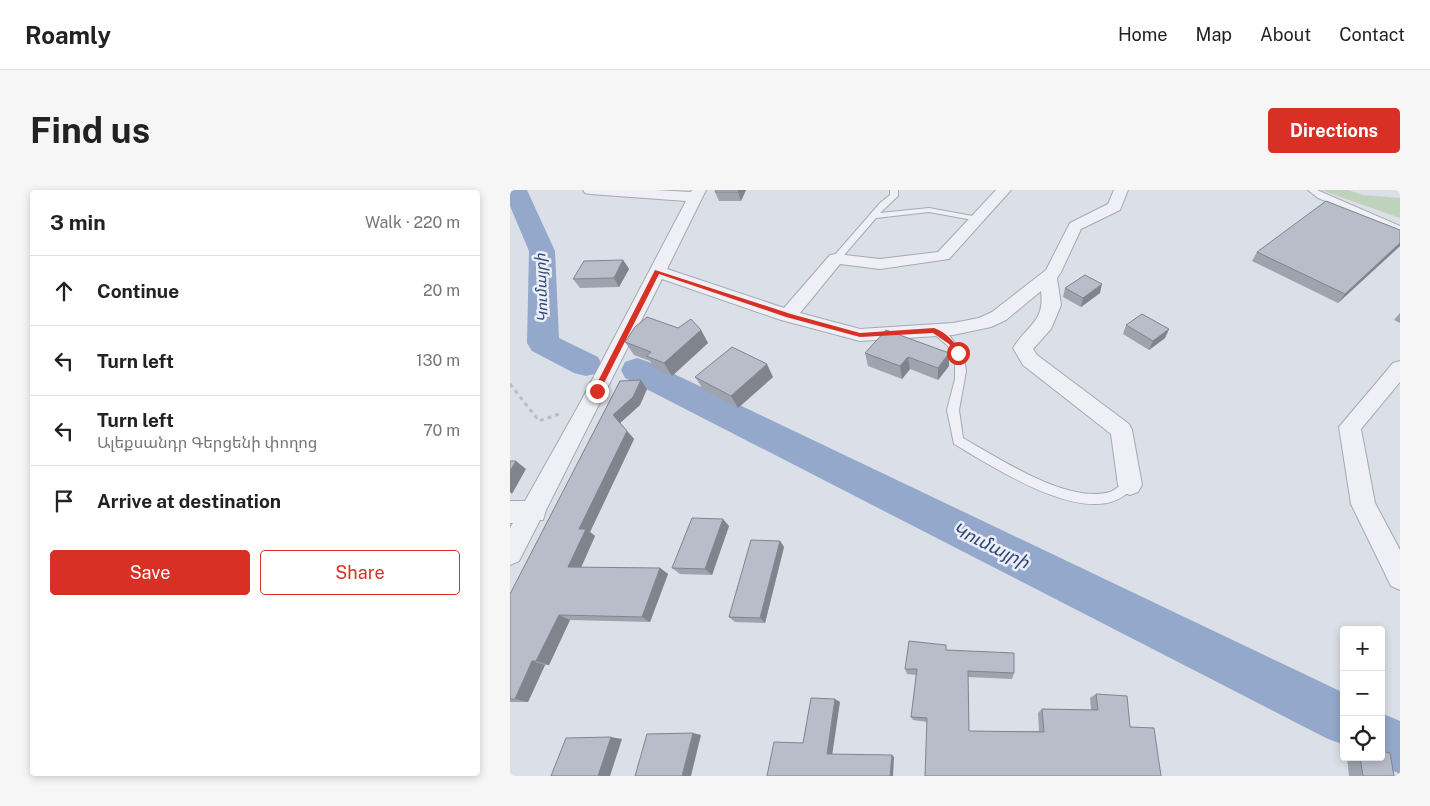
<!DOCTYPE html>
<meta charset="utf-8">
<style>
body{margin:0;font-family:"Public Sans","Noto Sans Armenian",sans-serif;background:#f6f6f6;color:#222}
.controls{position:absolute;right:15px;bottom:15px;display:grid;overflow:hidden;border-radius:5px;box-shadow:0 2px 8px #0003}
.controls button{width:45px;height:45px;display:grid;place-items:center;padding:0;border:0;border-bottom:1px solid #e0e0e0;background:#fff;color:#222;font:25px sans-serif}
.stop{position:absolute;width:15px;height:15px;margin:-11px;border:4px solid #d93025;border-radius:50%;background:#fff}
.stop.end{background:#d93025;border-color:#fff;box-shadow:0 1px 5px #0008}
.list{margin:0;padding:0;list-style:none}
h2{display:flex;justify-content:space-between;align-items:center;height:65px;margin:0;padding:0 20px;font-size:21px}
h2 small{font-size:16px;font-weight:400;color:#767676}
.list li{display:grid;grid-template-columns:32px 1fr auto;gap:15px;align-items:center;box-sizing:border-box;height:70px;padding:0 20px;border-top:1px solid #e0e0e0}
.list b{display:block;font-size:19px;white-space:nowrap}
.list p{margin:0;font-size:16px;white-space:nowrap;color:#767676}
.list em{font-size:16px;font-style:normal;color:#767676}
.actions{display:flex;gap:10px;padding:15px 20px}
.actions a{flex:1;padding:11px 0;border:1px solid #d93025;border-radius:5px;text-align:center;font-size:18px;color:#d93025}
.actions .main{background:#d93025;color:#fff}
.icon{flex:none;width:28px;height:28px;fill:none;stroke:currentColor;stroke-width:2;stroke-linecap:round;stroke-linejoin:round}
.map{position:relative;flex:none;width:890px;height:586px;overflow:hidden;border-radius:5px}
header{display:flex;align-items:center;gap:30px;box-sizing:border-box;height:70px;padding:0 25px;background:#fff;border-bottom:1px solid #e0e0e0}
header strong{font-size:24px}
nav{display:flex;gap:28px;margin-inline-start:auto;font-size:18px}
.intro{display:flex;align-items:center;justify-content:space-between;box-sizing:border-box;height:120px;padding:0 30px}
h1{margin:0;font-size:35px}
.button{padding:12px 22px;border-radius:5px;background:#d93025;color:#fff;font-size:18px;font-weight:700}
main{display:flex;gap:30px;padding:0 30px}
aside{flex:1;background:#fff;border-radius:5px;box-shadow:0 2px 8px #0003}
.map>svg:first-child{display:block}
</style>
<header>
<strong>Roamly</strong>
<nav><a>Home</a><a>Map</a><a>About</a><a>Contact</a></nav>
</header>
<div class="intro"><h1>Find us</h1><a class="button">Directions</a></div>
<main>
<aside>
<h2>3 min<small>Walk · 220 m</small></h2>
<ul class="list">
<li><svg class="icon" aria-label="ahead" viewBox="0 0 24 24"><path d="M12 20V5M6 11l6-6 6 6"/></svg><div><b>Continue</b></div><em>20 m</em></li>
<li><svg class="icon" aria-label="left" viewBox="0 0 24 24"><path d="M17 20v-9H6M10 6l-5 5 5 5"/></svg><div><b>Turn left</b></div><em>130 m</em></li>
<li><svg class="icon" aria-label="left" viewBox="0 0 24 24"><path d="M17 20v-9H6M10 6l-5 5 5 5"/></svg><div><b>Turn left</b><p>Ալեքսանդր Գերցենի փողոց</p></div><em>70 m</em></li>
<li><svg class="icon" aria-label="arrive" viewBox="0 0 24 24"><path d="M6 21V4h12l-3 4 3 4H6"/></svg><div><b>Arrive at destination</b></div></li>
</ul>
<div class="actions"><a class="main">Save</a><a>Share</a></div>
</aside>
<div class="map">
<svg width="890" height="586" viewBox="0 0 890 586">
<rect width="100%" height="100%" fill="#dbdfe7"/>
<!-- green -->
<path fill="#bfd2bc" d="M811 0H838L853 5 890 8V28Z"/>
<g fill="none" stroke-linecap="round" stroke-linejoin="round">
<!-- river -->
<g fill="#93a8cb" fill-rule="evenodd">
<path d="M0 0H17L45 61 49 148 88 167 92 175 88 183 76 186 64 183 22 161 17 153 19 61 0 16Z"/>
<path d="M127 168 139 172 834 503V555L816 548 115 188 111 180 115 172Z"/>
<path d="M871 523 890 531V584L852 567H871Z"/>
</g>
<!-- service casing -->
<g stroke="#a4a9b4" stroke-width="2">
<g id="service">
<path d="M380 0H388V6L370 23 419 18 468 27 472 29 468 31 419 22 366 28 329 71H323V67L370 13 380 5Z"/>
<path d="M798 0H807L890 36V41L808 8Z"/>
<path d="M424 137 440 146 454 167 456 181 449 220 453 248C490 269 557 314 600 302 607 299 613 292 620 290L624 291 626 295C624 300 619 302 615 305 573 337 482 276 444 254L437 220 445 189V174L438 156 419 140Z"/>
</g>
</g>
<!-- minor casing -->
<g stroke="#a4a9b4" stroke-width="2">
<g id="minor">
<path d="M73 0H145L181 2 182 0H196L157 79 274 118 320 65 326 64 370 69 428 62 486 0H501L439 69 370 79 330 74 290 123 350 139 443 133 469 128 482 122 536 80 560 33 598 14 604 0H618L610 20 571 39 551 82 547 88 551 115 541 139 523 159 527 165 619 234 622 240 632 295 628 302 620 305 612 302 608 295 601 244 513 175 503 158C517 135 535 132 531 101L496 130 481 137 443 145 350 151 271 130 152 89 36 320 33 330H30L9 371 0 375V338L3 333H0V311H15L70 213 176 11 80 4 75 3Z"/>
<path d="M890 171V192L851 239 865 313 890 360V400L881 396 841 314 829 237 883 173Z"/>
</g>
</g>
<!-- path -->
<path stroke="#b9bdc5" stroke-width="3" stroke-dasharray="4 4" stroke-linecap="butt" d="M0 194 29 231 52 223"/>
<!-- service -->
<use href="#service" fill="#eef0f5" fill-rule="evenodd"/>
<!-- minor -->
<use href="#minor" fill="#eef0f5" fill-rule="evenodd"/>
</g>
<!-- wall -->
<g fill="#9ea3ae">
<path d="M206 0H236L231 11H209L205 2Z"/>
<path d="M890 40V56L828 113 742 71 747 62Z"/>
<path d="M113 70 119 79 109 97 70 98 63 89Z"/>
<path d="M555 98 590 103 571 117 553 107Z"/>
<path d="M890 123V133L884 130Z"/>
<path d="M616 135 659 139 655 148 639 160 613 144Z"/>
<path d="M168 138 191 140 198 153 162 186 145 179 140 171 124 165 115 152Z"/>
<path d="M355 163H439V176L428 190 400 179 392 189 358 176Z"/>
<path d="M185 187H263L228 218 193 199Z"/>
<path d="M110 191 137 199 130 215 110 233 124 249 80 342 85 346 71 378H150L158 384 140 432 60 430 39 475H35L18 512H0V404Z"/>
<path d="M219 336 202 385 170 384 162 378Z"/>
<path d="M270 351 274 357 255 433 225 432 219 427Z"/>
<path d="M437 460 504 483 502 489 458 487 459 541H529L528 523 532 519 581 520 580 508 586 504 620 537 651 586 417 532 403 530 401 527 406 485 397 484 395 479Z"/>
<path d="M837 567H871L884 586H839Z"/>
</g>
<!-- shaded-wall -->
<g fill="#81848d">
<path d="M229 0H236L231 11 228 2Z"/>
<path d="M890 53V56L828 113 835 104Z"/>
<path d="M113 70 119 79 109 97 104 88Z"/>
<path d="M592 94 590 103 571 117 573 108Z"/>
<path d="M659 139 655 148 639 160 643 151Z"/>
<path d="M191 140 198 153 162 186 154 173Z"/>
<path d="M439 163V176L428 190V178Z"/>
<path d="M398 167 400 179 392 189 390 176Z"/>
<path d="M257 174 263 187 228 218 221 206Z"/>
<path d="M131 190 137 199 130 215 110 233 124 249 80 342 85 346 68 384 58 377 69 339 103 225Z"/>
<path d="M6 271 16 279 2 304 0 302V281Z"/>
<path d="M213 329 219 336 202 385 195 379Z"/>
<path d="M270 351 274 357 255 433 250 428Z"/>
<path d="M150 378 158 384 140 432 132 427Z"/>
<path d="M49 425 60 430 39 475 26 471Z"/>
<path d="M22 471 35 475 18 512 5 509Z"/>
<path d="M325 509 330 512 322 566 317 564Z"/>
<path d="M183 543 191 545 181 586H172Z"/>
<path d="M101 547 112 549 100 586H88Z"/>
<path d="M382 565 384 567 383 586H380Z"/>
</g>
<!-- building -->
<g fill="#b8bdca" stroke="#81848d">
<path d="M206 0H229L228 2H205Z"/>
<path d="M816 11 890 40V53L835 104 747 62Z"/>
<path d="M113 70 104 88 63 89 74 71Z"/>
<path d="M575 85 592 94 573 108 555 98Z"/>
<path d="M632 124 659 139 643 151 616 135Z"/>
<path d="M137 127 168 138 181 129 191 140 154 173 136 166 141 162 115 152 125 137Z"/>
<path d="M376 140 439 163 428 178 398 167 390 176 355 163Z"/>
<path d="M222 157 257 174 221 206 185 187Z"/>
<path d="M131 190 123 207 103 225 117 241 69 339H76L58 377 150 378 132 427 49 425 26 471H22L5 509H0V404L110 191Z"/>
<path d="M0 271H6L0 281Z"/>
<path d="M182 328 213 329 195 379 162 378Z"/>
<path d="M241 350 270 351 250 428 219 427Z"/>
<path d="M399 451 436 455V460L504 463V483L458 481 459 541 534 542 532 519 588 520 586 504 617 506 620 537 644 538 651 586H415L417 528 401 527 407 479H395Z"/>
<path d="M301 508 325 509 317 564 382 565 380 586H257L264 552 293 553Z"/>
<path d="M183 543 172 586H125L137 544Z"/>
<path d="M101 547 88 586H41L56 548Z"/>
<path d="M871 561 880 563 884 586H853L850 567H871Z"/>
</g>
<!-- route -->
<path fill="#d93025" d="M145 80 281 124 350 143 424 138C437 143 444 151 451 163L446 165 439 154 423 143 350 147 276 127 149 84 90 201 84 203 83 201Z"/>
<g text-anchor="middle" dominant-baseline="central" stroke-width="5" stroke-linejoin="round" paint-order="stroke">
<!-- far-water labels -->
<g font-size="15" font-style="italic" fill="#2c4575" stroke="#ebeef5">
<text transform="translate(31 98) rotate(-92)">Կումայրի</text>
</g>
<!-- water labels -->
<g font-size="18" font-style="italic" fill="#2c4575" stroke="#ebeef5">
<text transform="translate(481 355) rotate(26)">Կումայրի</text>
</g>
</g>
</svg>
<div class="controls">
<button>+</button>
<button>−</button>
<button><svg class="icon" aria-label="locate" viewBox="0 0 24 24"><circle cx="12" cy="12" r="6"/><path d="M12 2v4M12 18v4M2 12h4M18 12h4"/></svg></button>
</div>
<div class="stop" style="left:448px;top:163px"></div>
<div class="stop end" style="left:87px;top:201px"></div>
</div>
</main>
